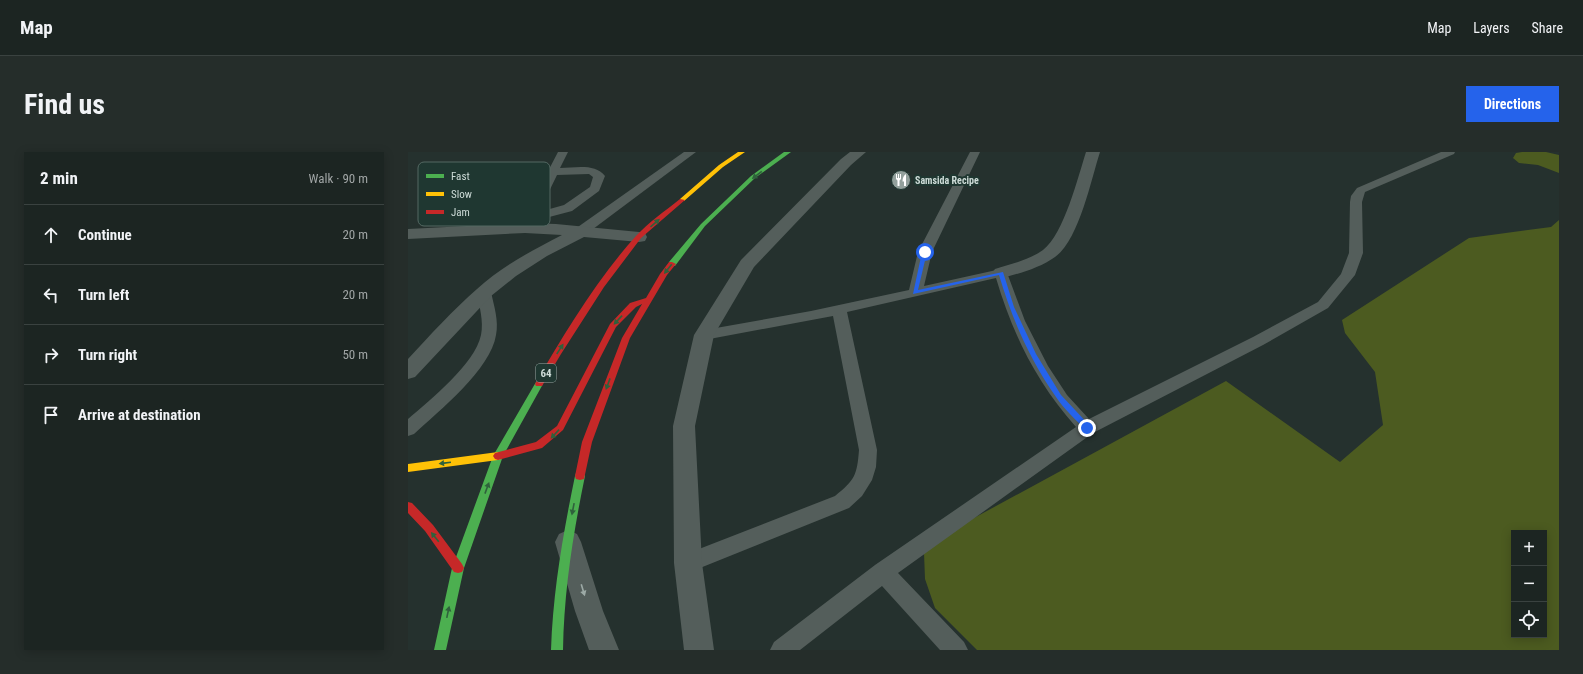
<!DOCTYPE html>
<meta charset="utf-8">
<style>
body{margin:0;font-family:"Roboto Condensed",sans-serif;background:#252d2a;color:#f1f3f6}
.controls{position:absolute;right:12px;bottom:12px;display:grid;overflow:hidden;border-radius:0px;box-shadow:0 2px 10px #0003}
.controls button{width:36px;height:36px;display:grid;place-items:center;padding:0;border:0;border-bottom:1px solid #3a4240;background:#1c2522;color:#f1f3f6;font:20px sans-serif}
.stop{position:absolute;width:12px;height:12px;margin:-9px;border:3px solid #2563eb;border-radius:50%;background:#fff}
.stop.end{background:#2563eb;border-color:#fff;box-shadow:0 1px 4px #0008}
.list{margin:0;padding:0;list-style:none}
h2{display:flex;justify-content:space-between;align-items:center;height:52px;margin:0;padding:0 16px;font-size:17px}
h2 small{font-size:13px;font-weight:400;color:#a0a5a5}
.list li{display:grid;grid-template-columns:26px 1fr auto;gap:12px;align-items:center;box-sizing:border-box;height:60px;padding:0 16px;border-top:1px solid #3a4240}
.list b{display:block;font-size:15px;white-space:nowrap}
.list em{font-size:13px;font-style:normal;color:#a0a5a5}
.icon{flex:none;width:22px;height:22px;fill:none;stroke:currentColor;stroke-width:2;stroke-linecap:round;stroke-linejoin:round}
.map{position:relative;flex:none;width:1151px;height:498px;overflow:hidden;border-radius:0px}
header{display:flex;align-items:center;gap:24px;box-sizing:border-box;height:56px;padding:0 20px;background:#1c2522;border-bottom:1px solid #3a4240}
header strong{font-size:19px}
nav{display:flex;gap:22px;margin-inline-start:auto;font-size:14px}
.intro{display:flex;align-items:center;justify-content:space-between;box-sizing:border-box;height:96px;padding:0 24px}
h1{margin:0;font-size:28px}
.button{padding:10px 18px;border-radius:0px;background:#2563eb;color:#fff;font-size:14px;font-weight:700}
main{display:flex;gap:24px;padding:0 24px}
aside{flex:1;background:#1c2522;border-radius:0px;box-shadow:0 2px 10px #0003}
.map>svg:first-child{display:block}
</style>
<header>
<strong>Map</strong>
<nav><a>Map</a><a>Layers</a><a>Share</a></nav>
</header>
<div class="intro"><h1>Find us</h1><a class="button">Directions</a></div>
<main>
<aside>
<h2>2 min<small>Walk · 90 m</small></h2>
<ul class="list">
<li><svg class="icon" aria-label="ahead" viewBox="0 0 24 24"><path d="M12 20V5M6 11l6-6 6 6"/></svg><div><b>Continue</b></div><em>20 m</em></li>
<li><svg class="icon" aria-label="left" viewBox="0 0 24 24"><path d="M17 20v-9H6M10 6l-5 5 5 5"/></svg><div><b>Turn left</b></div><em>20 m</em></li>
<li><svg class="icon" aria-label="right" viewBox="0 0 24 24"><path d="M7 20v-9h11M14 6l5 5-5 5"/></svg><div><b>Turn right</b></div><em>50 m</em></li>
<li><svg class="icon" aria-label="arrive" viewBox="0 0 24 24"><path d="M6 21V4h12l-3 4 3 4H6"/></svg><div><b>Arrive at destination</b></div></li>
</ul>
</aside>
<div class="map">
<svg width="1151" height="498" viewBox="0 0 1151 498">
<rect width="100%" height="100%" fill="#25312e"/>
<!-- forest -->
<g fill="#4c5b20" fill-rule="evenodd">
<path d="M1114 0H1138L1151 3V21L1130 13 1111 11 1105 6 1108 1Z"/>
<path d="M1151 68V498H569L527 456 517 427 516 401 531 385 818 229 932 310 975 273 967 220 937 181 934 168 1061 86 1143 75ZM1106 381H1136V483H1106Z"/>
</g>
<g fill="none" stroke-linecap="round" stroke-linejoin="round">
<!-- lane -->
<g fill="#545e5b" fill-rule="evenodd">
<path d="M150 0H160L152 16C167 16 187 11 197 24L191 39 164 59 126 69 122 76H114L112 73ZM181 22 185 25 182 35 156 53 131 60 149 23Z"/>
<path d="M276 0H288L177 83H167L166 80 167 77Z"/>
<path d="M562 0H572L524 100 516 134 593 117 598 118 617 169 640 214 659 243 681 267 845 185 910 150 933 122 941 101 942 50 943 44 949 36 1033 0H1047L1046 2 957 40 954 50 955 101 947 123 920 156 855 193 685 281 490 421 556 490 560 498H532L474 434 392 498H362L366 490 467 413 668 275C628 230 605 183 588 126L439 160 469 298 468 315 464 328 454 344 441 356 287 418 280 420 273 418 269 411 273 404 427 344C447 328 449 323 451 298L425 164 296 188 291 187 288 183 291 179 403 159 501 138 510 100Z"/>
<path d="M76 136 81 137 83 140C86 154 91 169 88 183 83 217 31 259 6 282L0 284V267C22 248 67 212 73 183 76 169 71 154 69 140L71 137Z"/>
</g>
<!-- street -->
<g fill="#545e5b" fill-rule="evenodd">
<path d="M442 0H458L443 13 346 115 306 183 287 274 294 411 306 498H276L266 411 265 274 286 183 333 108 433 7Z"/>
<path d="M678 0H692C683 28 671 88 647 105 632 116 610 122 593 126L587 125 584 121 587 117C603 112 621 108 635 98 656 82 670 25 678 0Z"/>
<path d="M117 71 148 72 231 80 237 81 239 85 237 89 231 90 176 85 139 104 108 124 83 144 7 225 0 227V207C22 183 45 158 69 137 94 114 125 98 154 83L117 81 0 87V77Z"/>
<path d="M160 378 169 382 173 390 195 459 211 498H181L167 459 147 390 151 382Z"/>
</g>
<!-- fast -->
<g fill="#4caf50" fill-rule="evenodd">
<path d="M376 0H383L347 26 297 74 267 114H261V110L293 72 343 24Z"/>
<path d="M131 229 135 232 95 304 56 416 38 498H26L44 416 85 304 128 230Z"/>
<path d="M172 320 176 321 177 324C165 382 156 439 155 498H143C145 439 155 382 167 324L168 321Z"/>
</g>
<!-- slow -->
<g fill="#ffc107" fill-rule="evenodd">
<path d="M330 0H337L315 15 276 49H272V47L311 13Z"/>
<path d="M90 300 93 301 95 304 93 307 90 308 0 320V312Z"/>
</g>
<!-- jam -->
<g fill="#c62828" fill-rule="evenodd">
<path d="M272 47 277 48 233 86 196 135 153 202 134 234H128L127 232C156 182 189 127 228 84 241 70 257 59 272 47Z"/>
<path d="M261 110H264L268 112 259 123 222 186 184 290 176 327 172 328 168 327 167 324 174 290 214 186 234 152 228 155 208 175 155 278 134 296 90 308 87 307 85 304 87 301 128 290 149 274 202 172 222 151 238 146 252 122Z"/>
<path d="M0 350 4 351 25 373 54 412 56 416 54 420 50 421 46 420 17 379 0 361Z"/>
</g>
</g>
<!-- one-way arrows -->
<defs><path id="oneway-solid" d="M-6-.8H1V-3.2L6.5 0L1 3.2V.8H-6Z"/></defs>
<g fill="#2f613c">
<use href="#oneway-solid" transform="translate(349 23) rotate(143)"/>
<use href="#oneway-solid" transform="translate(247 71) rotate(-41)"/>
<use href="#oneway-solid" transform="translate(260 117) rotate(128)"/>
<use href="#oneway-solid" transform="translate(210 168) rotate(133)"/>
<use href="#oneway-solid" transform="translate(152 197) rotate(-57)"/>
<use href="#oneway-solid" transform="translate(200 232) rotate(110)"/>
<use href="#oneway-solid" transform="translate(147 282) rotate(133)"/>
<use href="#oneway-solid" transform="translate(37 311) rotate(173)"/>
<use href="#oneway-solid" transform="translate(79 336) rotate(-70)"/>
<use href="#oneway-solid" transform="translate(165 357) rotate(101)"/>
<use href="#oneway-solid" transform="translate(27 385) rotate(-129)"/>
<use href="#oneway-solid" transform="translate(40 460) rotate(-78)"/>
</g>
<use fill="#9daaa6" href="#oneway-solid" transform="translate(175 438) rotate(73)"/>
<!-- route -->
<path fill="#2563eb" d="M517 99 519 100 510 138 595 120 606 155 628 202 653 243 682 274V277H677C667 267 656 257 648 245 622 208 604 167 591 123L505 142 514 100Z"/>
<!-- icons -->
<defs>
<g id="restaurant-disc" transform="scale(1)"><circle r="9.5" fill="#93a09c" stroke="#1f3731"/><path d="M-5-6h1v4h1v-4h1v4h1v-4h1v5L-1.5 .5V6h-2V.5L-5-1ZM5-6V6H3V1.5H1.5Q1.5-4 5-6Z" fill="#fff"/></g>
</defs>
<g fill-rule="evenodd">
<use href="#restaurant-disc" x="493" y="28"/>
</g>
<g text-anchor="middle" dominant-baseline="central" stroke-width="4" stroke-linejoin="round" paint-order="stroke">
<!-- far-poi labels -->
<g font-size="10" font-weight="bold" fill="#cedcd8" stroke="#1f3731" text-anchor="start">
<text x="507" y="28">Samsida Recipe</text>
</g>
<!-- shield labels -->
<rect fill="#1f3731" stroke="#9aaaa6" stroke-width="1" x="128" y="212" width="20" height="18" rx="3"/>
<g font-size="11" font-weight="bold" fill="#cedcd8">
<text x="138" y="221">64</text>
</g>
</g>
<!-- legend -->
<rect x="10" y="10" width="132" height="64" rx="6" fill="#1f3731" stroke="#546963" stroke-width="1"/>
<rect x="18" y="22" width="18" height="4" fill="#4caf50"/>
<rect x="18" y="40" width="18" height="4" fill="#ffc107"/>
<rect x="18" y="58" width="18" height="4" fill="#c62828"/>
<g font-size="11" fill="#cedcd8">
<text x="43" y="28">Fast</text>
<text x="43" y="46">Slow</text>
<text x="43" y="64">Jam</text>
</g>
</svg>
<div class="controls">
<button>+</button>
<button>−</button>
<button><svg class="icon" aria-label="locate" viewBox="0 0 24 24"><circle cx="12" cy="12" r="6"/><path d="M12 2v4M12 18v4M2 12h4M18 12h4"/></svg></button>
</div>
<div class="stop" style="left:517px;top:100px"></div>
<div class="stop end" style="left:679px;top:276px"></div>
</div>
</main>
